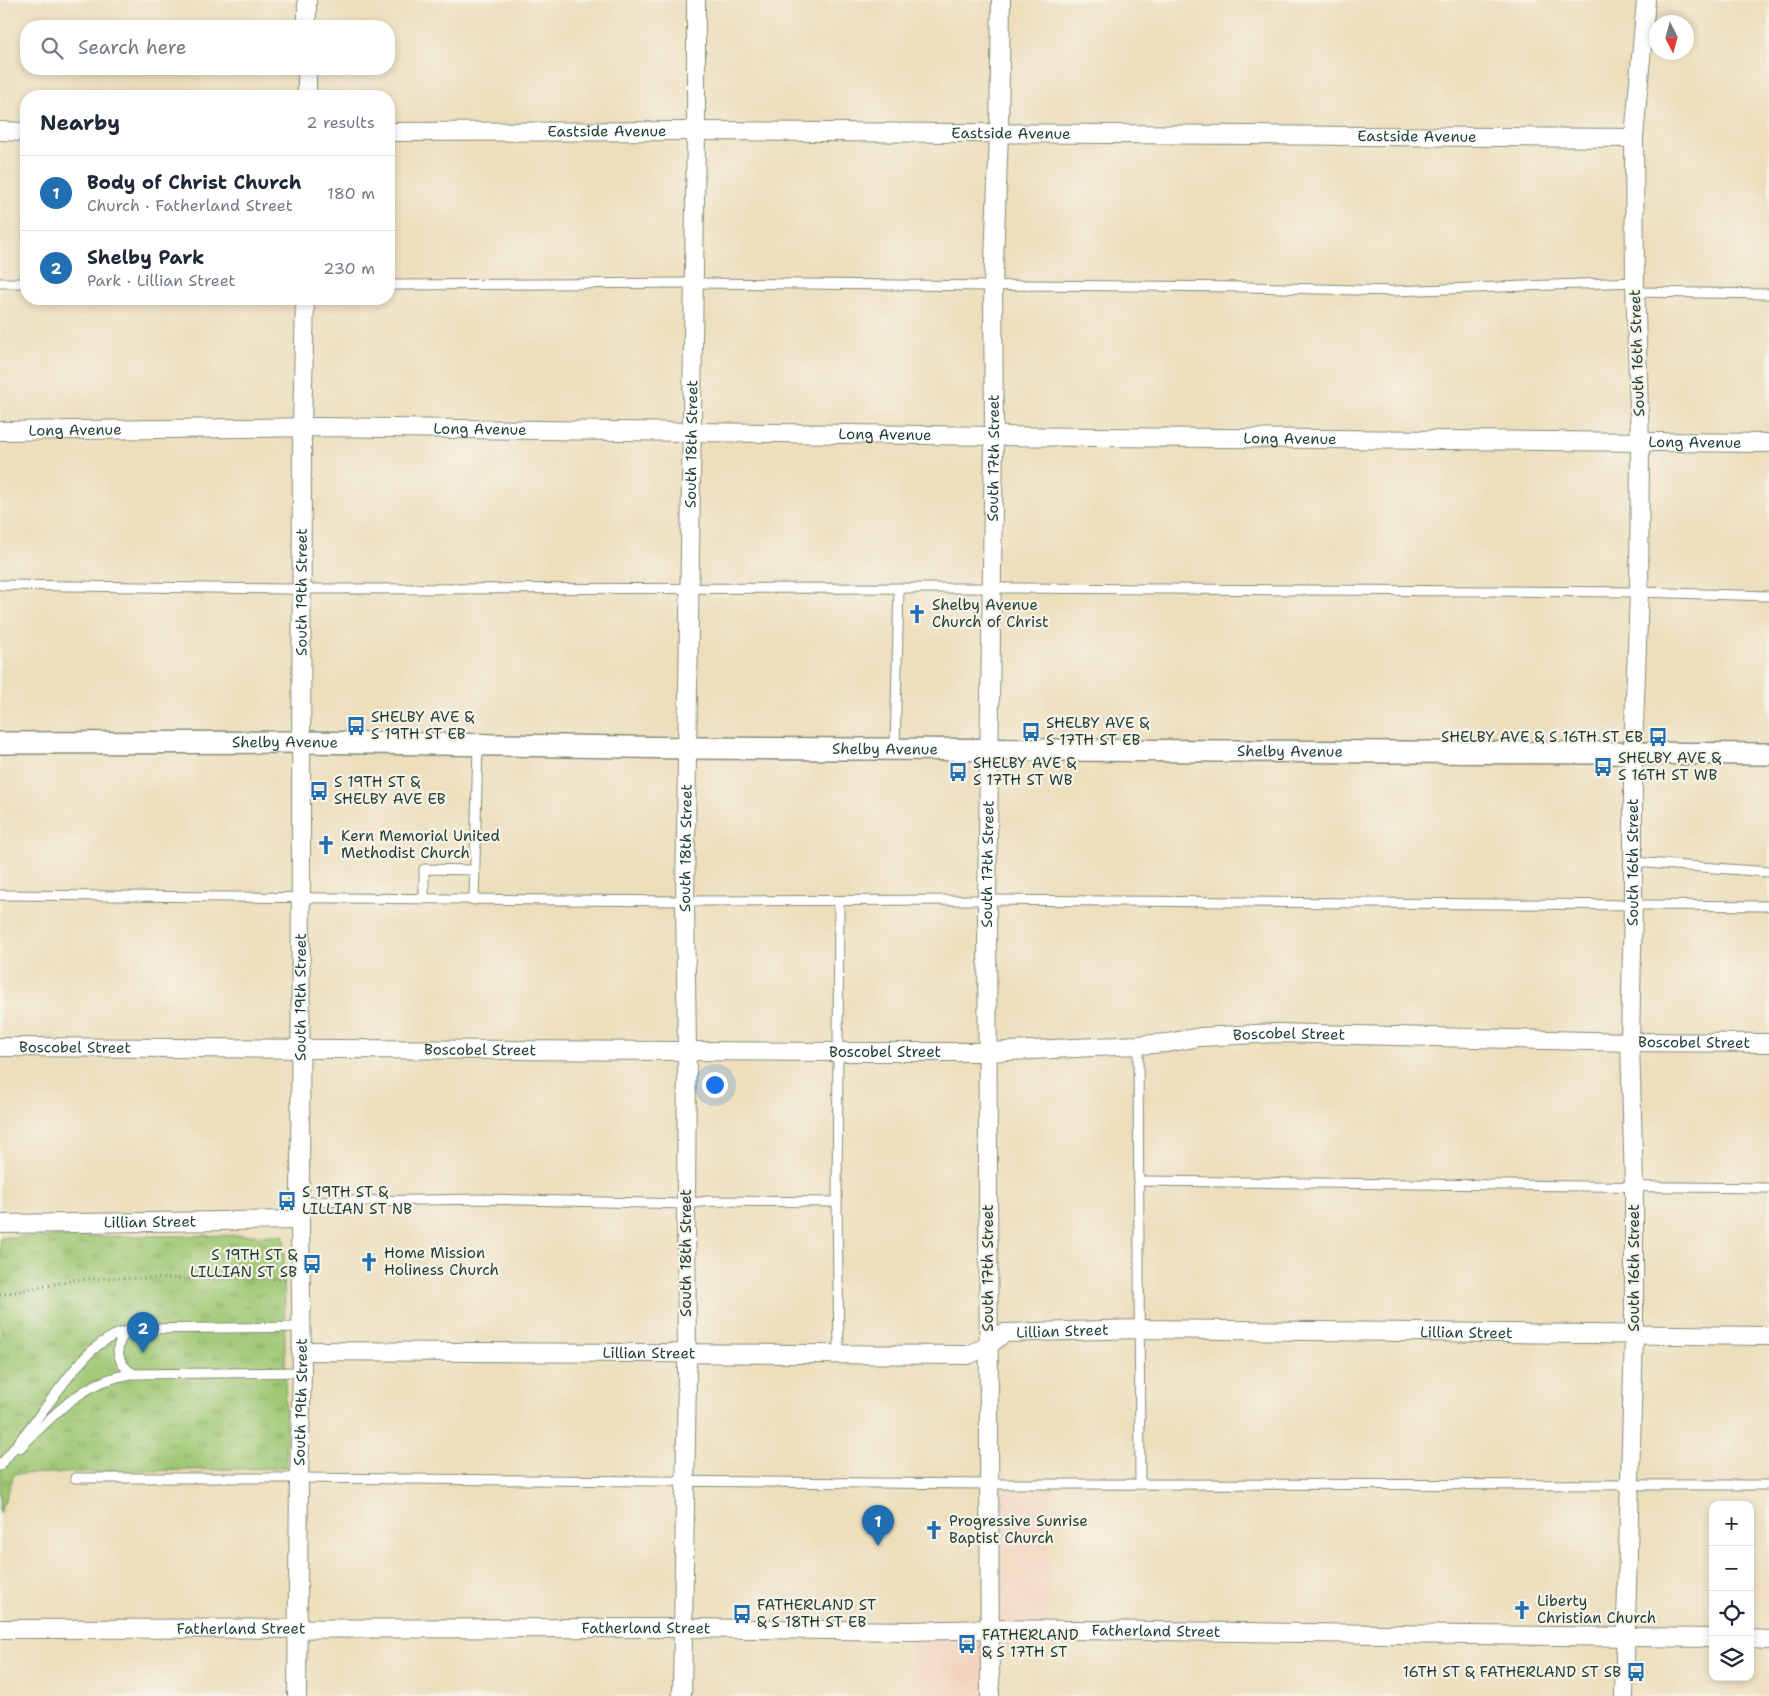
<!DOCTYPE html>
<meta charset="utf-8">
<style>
body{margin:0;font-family:"Shantell Sans",sans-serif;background:#f2f2f3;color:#1f2937}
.controls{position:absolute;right:15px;bottom:15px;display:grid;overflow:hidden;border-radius:10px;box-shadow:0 2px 8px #0003}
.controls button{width:45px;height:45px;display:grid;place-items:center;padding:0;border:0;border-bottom:1px solid #e0e1e3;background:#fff;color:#1f2937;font:25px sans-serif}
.compass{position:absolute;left:1649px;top:15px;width:45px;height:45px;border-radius:50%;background:#fff;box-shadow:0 2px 8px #0003;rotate:174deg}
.you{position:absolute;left:714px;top:1084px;width:18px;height:18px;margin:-12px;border:4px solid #fff;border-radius:50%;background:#1a73e8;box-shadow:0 0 0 8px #1a73e833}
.badge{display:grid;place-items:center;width:32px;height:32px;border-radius:50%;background:#1f6fb2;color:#fff;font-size:16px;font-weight:700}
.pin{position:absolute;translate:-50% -41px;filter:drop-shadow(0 1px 2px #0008)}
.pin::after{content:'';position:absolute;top:26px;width:18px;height:15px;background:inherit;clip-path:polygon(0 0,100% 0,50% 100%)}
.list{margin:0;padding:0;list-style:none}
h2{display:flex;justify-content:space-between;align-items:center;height:65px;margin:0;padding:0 20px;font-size:21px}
h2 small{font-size:16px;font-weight:400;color:#747a83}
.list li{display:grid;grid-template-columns:32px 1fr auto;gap:15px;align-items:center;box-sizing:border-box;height:75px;padding:0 20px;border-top:1px solid #e0e1e3}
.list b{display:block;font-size:19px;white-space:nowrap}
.list p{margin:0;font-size:16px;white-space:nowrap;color:#747a83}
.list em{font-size:16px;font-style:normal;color:#747a83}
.icon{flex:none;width:28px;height:28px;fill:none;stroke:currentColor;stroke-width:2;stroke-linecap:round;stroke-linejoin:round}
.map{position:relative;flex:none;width:1769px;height:1696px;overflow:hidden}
.search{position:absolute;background:#fff;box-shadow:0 2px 8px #0003;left:20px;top:20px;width:375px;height:55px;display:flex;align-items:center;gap:12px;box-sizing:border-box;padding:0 18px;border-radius:20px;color:#747a83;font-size:19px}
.panel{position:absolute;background:#fff;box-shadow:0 2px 8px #0003;left:20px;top:90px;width:375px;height:215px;border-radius:20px}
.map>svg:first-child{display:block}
</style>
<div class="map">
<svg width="1769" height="1696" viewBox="0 0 1769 1696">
<defs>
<pattern id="park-tufts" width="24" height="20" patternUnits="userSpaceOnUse" patternTransform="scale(1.25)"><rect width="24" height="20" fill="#9fc874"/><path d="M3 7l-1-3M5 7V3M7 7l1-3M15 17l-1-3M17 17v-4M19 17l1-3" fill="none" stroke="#81a460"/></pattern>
</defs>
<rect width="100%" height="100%" fill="#f7f3e8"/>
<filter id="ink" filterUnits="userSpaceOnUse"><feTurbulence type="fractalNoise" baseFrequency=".02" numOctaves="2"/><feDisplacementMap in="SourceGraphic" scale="10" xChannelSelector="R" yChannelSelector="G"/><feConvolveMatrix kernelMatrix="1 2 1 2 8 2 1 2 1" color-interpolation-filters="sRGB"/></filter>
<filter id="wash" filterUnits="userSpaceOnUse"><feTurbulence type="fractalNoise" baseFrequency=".0096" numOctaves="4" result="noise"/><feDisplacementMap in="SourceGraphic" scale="20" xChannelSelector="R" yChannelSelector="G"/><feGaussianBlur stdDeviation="1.12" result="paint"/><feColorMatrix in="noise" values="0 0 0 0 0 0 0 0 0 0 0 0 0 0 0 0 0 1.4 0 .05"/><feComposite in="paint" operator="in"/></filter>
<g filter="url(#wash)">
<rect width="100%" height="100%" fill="#eddebc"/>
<!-- built -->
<path fill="#f2d4be" d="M990 1484H1050L1047 1630 990 1629V1696H910V1631L990 1628Z"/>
<!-- park -->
<path fill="url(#park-tufts)" stroke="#5f8254" d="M284 1235 286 1468 14 1474 0 1514V1237Z"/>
</g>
<g filter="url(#ink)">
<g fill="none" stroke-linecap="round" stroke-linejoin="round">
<!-- service casing -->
<g stroke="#868e78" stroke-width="11">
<g id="service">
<path d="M0 283H26"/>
<path d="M389 285 694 283 993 286 1027 285 1248 287 1394 291 1635 282"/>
<path d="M1636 292 1769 294"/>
<path d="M0 585 288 589 1005 588 1639 592 1769 596"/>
<path d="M895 748 899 588"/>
<path d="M1633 862 1769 872"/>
<path d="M0 895 685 901 987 900 1769 906"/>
<path d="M424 899V869L474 870"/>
<path d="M474 900 478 745"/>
<path d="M1138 1045C1139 1191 1138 1337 1140 1484"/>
<path d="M1139 1181 1769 1188"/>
<path d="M300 1202 483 1199 686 1204 708 1201 837 1202"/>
<path d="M129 1331C111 1343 117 1366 135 1374"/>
<path d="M839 1354 837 1202 839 901"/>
<path d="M20 1448C54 1415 82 1381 131 1374L302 1372"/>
<path d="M0 1466C15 1447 30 1427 45 1408 70 1376 95 1331 140 1329L301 1327"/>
<path d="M75 1478H299L990 1484 1769 1485"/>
</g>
</g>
<!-- minor casing -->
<g stroke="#868e78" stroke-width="20">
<g id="minor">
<path d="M307 26V0"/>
<path d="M307 96V69"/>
<path d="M0 131 26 132"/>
<path id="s1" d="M389 132 696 131 1634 138"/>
<path id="s2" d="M0 431 319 427 994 436 1769 443"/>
<path id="s3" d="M0 1047 839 1052H987L1138 1045 1167 1043 1200 1037 1276 1033 1630 1042 1769 1043"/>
<path id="s4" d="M0 1224 300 1220"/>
<path id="s5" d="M301 1351 968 1355 988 1346 1004 1333 1138 1329 1769 1336"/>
<path id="s6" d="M0 1629 682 1628 910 1631 990 1629 1713 1638"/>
<path d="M1750 1639 1769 1640"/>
<path id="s7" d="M297 1696 299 1478 302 1372 300 1220 302 427 305 299"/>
<path id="s8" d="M682 1696 687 1372 686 1204 687 1051 685 901 696 131V0"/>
<path id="s9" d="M990 1696 987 900 994 436 993 286 999 133 1001 0"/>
<path id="s10" d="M1624 1696 1634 1335V1187L1630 1042 1633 904V753L1639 592 1640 443 1635 282 1634 138 1646 0"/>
</g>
</g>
<!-- tertiary casing -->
<g stroke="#868e78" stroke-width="24">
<g id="tertiary">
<path id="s11" d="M0 743 302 742 688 748 1769 754"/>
</g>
</g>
<!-- path -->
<path stroke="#868e78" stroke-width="3" stroke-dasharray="1 4" stroke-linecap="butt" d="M0 1295 75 1280 103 1278 285 1279"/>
<!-- service -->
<use href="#service" stroke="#fff" stroke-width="9"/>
<!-- minor -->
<use href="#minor" stroke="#fff" stroke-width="18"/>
<!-- tertiary -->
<use href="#tertiary" stroke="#fff" stroke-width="21"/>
</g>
</g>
<!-- icons -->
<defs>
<g id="church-bare" transform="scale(1.5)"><path d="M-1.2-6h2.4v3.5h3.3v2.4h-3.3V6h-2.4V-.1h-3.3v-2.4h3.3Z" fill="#1f6fb2" stroke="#f7f3e8" stroke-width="2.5" paint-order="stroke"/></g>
<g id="bus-bare" transform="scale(1.5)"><path d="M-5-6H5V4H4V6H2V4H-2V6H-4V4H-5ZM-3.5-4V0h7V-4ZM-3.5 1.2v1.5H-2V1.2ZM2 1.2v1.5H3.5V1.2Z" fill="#1f6fb2" stroke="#f7f3e8" stroke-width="2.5" paint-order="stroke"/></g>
</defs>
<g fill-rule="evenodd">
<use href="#church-bare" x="917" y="614"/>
<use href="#bus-bare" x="356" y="726"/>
<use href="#bus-bare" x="1031" y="732"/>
<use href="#bus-bare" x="1658" y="737"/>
<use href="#bus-bare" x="1603" y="767"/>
<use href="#bus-bare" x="958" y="772"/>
<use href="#bus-bare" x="319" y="791"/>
<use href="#church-bare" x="326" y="845"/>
<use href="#bus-bare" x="287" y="1201"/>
<use href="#church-bare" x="369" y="1262"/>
<use href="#bus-bare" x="312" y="1264"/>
<use href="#church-bare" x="934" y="1530"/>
<use href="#church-bare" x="1522" y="1610"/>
<use href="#bus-bare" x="742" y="1614"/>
<use href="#bus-bare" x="967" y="1644"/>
<use href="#bus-bare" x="1636" y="1672"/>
</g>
<g text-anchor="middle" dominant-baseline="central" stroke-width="4.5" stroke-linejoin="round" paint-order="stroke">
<!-- street labels -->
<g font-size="15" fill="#1f3d34" stroke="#f7f3e8">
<text stroke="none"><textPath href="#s1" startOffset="218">Eastside Avenue</textPath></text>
<text stroke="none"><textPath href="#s1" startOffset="622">Eastside Avenue</textPath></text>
<text stroke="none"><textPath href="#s1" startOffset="1028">Eastside Avenue</textPath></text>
<text transform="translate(1637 353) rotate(-92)">South 16th Street</text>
<text stroke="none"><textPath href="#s2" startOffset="480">Long Avenue</textPath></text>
<text stroke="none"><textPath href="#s2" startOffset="75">Long Avenue</textPath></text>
<text stroke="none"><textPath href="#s2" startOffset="885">Long Avenue</textPath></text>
<text stroke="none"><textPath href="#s2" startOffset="1290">Long Avenue</textPath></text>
<text stroke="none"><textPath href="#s8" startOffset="1252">South 18th Street</textPath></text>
<text stroke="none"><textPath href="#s2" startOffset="1695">Long Avenue</textPath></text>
<text stroke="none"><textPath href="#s9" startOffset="1238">South 17th Street</textPath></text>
<text stroke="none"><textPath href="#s7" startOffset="1104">South 19th Street</textPath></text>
<text stroke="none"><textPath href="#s11" startOffset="285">Shelby Avenue</textPath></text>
<text stroke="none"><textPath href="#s11" startOffset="885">Shelby Avenue</textPath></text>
<text stroke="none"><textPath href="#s11" startOffset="1290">Shelby Avenue</textPath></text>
<text stroke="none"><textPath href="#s8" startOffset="848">South 18th Street</textPath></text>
<text stroke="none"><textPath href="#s9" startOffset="832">South 17th Street</textPath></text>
<text stroke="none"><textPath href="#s10" startOffset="834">South 16th Street</textPath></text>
<text stroke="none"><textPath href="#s7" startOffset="699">South 19th Street</textPath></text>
<text stroke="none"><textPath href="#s3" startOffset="1290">Boscobel Street</textPath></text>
<text stroke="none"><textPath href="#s3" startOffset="1695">Boscobel Street</textPath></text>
<text stroke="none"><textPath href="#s3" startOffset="75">Boscobel Street</textPath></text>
<text stroke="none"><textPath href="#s3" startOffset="480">Boscobel Street</textPath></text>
<text stroke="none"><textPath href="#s3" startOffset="885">Boscobel Street</textPath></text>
<text stroke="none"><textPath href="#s4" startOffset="150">Lillian Street</textPath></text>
<text transform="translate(686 1253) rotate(-90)">South 18th Street</text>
<text transform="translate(988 1268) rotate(-90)">South 17th Street</text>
<text transform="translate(1634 1268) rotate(-90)">South 16th Street</text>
<text stroke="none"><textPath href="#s5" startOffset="768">Lillian Street</textPath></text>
<text stroke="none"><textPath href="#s5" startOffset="1172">Lillian Street</textPath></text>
<text stroke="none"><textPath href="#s5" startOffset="348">Lillian Street</textPath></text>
<text stroke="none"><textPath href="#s7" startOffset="294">South 19th Street</textPath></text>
<text stroke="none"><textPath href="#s6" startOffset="241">Fatherland Street</textPath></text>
<text stroke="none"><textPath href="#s6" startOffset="646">Fatherland Street</textPath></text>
<text stroke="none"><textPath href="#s6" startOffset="1156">Fatherland Street</textPath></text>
</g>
<!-- poi labels -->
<g font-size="15" fill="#1f3d34" stroke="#f7f3e8" text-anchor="start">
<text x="932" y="605">Shelby Avenue<tspan x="932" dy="17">Church of Christ</tspan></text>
<text x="371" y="717">SHELBY AVE &amp;<tspan x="371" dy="17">S 19TH ST EB</tspan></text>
<text x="1046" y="723">SHELBY AVE &amp;<tspan x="1046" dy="17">S 17TH ST EB</tspan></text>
<text x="1643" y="737" text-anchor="end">SHELBY AVE &amp; S 16TH ST EB</text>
<text x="1618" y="758">SHELBY AVE &amp;<tspan x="1618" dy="17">S 16TH ST WB</tspan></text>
<text x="973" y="763">SHELBY AVE &amp;<tspan x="973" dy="17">S 17TH ST WB</tspan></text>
<text x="334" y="782">S 19TH ST &amp;<tspan x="334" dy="17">SHELBY AVE EB</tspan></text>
<text x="341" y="836">Kern Memorial United<tspan x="341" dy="17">Methodist Church</tspan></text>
<text x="302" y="1192">S 19TH ST &amp;<tspan x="302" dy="17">LILLIAN ST NB</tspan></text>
<text x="384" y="1253">Home Mission<tspan x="384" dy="17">Holiness Church</tspan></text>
<text x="297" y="1255" text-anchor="end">S 19TH ST &amp;<tspan x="297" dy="17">LILLIAN ST SB</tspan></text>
<text x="949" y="1521">Progressive Sunrise<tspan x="949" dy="17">Baptist Church</tspan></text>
<text x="1537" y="1601">Liberty<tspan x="1537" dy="17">Christian Church</tspan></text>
<text x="757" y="1605">FATHERLAND ST<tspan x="757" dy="17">&amp; S 18TH ST EB</tspan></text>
<text x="982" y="1635">FATHERLAND<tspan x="982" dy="17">&amp; S 17TH ST</tspan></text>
<text x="1621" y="1672" text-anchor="end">16TH ST &amp; FATHERLAND ST SB</text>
</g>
</g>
</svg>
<div class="controls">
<button>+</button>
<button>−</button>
<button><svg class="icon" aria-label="locate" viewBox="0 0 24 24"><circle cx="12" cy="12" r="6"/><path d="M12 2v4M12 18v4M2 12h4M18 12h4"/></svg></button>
<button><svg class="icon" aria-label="layers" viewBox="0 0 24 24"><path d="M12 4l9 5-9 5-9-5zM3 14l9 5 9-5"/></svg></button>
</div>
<svg class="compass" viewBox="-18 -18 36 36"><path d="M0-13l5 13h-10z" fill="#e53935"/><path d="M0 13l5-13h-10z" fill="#747a83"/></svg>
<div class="you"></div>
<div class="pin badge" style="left:878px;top:1546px">1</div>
<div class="pin badge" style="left:143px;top:1353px">2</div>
<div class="search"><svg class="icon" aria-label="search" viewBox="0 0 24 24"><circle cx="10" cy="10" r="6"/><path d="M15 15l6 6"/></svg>Search here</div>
<section class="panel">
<h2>Nearby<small>2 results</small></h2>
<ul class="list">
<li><span class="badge">1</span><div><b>Body of Christ Church</b><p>Church · Fatherland Street</p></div><em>180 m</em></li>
<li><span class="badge">2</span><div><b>Shelby Park</b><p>Park · Lillian Street</p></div><em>230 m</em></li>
</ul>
</section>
</div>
